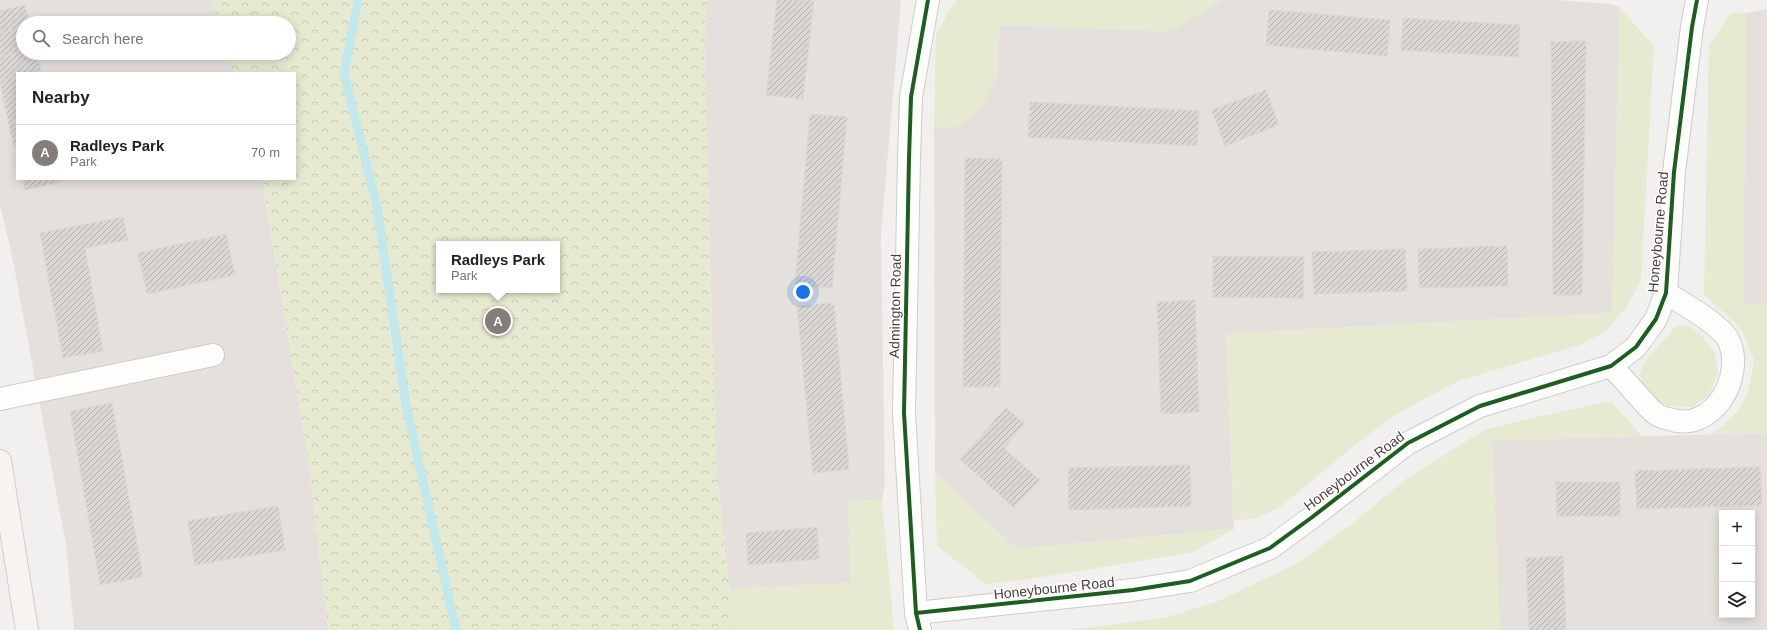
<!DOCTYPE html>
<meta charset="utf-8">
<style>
body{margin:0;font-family:Arial,sans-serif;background:#f6f6f6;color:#222}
.controls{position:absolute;right:12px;bottom:12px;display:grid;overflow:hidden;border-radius:0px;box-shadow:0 2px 10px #0003}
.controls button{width:36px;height:36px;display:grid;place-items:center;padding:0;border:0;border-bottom:1px solid #e0e0e0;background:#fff;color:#222;font:20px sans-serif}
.you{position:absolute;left:803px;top:292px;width:14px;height:14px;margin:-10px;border:3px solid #fff;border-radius:50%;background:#1a73e8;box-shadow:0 0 0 6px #1a73e833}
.badge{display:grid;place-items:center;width:26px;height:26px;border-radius:50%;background:#847d79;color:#fff;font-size:13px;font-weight:700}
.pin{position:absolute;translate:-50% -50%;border:2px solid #fff;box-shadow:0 1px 4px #0006}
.popup{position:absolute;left:436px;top:241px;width:124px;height:52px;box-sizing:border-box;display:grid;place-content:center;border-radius:0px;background:#fff;filter:drop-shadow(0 1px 3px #0005);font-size:13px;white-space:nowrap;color:#767676}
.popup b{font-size:15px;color:#222}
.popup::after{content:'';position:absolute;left:50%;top:100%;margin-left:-8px;border:8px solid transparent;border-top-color:#fff}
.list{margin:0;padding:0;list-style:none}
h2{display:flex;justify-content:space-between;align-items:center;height:52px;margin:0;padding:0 16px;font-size:17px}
h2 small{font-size:13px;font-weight:400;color:#767676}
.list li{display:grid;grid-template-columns:26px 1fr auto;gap:12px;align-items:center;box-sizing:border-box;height:56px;padding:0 16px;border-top:1px solid #e0e0e0}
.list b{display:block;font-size:15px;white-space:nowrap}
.list p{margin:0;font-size:13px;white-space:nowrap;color:#767676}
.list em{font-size:13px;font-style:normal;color:#767676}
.icon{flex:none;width:22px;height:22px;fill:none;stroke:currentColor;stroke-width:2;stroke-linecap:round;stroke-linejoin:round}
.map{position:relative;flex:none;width:1767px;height:630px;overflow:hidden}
.search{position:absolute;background:#fff;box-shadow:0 2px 10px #0003;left:16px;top:16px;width:280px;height:44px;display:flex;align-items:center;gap:10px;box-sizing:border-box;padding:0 14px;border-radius:22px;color:#767676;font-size:15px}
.panel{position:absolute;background:#fff;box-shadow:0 2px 10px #0003;left:16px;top:72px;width:280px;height:108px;border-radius:0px}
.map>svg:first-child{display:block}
</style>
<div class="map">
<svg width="1767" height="630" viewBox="0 0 1767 630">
<defs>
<pattern id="forest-crowns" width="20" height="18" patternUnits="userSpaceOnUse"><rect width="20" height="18" fill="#e6ead0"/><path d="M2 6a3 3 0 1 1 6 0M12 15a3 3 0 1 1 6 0" fill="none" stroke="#c7cab3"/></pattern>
<pattern id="building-hatch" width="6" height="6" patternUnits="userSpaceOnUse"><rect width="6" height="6" fill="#dad7d5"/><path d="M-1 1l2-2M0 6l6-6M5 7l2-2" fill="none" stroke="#b3b0ae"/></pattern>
</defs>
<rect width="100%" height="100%" fill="#f2f0ee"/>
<!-- residential -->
<g fill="#e5e0dc" fill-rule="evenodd">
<path d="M0 0H212L219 23H23V53H227L233 73H17V179H262L309 463 328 630H74L66 545 13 261 0 204Z"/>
<path d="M707 0H901L881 235 885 484 882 500 848 501 851 583 729 589 716 465 704 41Z"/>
<path d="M1222 0H1555L1612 4 1620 8 1612 313 1226 334 1234 529 1017 549 935 473 934 127H958L997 79 999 25 1170 31Z"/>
<path d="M1767 9V305L1743 306 1746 13Z"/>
<path d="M1767 433V630H1500L1492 440ZM1722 513H1752V615H1722Z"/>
</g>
<!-- grass -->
<g fill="#e6ead0">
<path d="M958 0H1222L1170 31 999 25 997 79 983 105 958 127H934L936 35 950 9Z"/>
<path d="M1620 8 1654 46 1641 281 1626 308 1605 331 1583 344 1458 381 1397 414 1360 441 1280 507 1255 519 1234 520 1226 334 1612 313Z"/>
<path d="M1731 13H1746L1743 305H1767V433L1711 434 1724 425 1739 409 1749 389 1754 360 1741 329 1704 294 1709 45Z"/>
<path d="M1677 325 1689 326 1700 334 1715 353 1718 373 1709 395 1692 407 1667 406 1649 395 1639 375 1645 361Z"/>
<path d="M1611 401 1642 436 1492 440 1500 630H1067L1164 618 1216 602 1298 563 1353 523 1406 479 1484 430 1541 416Z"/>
<path d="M935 473 1017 549 1234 529 1193 552 1036 578 986 584 937 546Z"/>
<path d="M882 500 894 630H733L729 589 851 583 848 501Z"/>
</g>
<!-- forest -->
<path fill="url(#forest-crowns)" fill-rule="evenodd" d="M212 0H707L704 41 716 465 733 630H328L309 463 262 179H295V73H233L227 53H289V23H219ZM439 244H557V290H439Z"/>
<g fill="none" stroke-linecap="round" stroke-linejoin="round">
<!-- stream -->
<path stroke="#c2e8ec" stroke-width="9" d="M358 0 344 74 377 206 406 405 456 630"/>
</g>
<!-- building -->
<g fill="url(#building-hatch)" stroke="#dbd6d4">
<path d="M777 0H814L803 99 766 95Z"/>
<path d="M25 5 29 23H23V28L0 34V11Z"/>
<path d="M1269 10 1390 20 1387 56 1266 45Z"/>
<path d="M1403 18 1520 25 1518 57 1401 50Z"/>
<path d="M23 28V52L0 57V34Z"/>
<path d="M1586 41 1582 295H1553L1551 42Z"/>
<path d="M23 52V53H36L41 70 31 73H17V76L0 81V57Z"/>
<path d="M17 76V100L4 103 0 81Z"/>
<path d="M1266 90 1279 125 1225 146 1212 110Z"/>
<path d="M17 100V123L9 124 4 103Z"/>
<path d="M1030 102 1199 111 1197 146 1028 137Z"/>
<path d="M810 114 847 117 832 288 795 285Z"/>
<path d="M17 123V146H14L9 124Z"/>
<path d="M965 158 1002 159 1000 387H963Z"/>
<path d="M23 179H68V180L25 190Z"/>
<path d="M123 217 128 240 85 248 103 351 63 358 40 233Z"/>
<path d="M226 234 235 275 147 294 138 253Z"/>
<path d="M1507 246 1508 286 1419 288 1418 249Z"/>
<path d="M1405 249 1407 291 1314 294 1312 252Z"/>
<path d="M1213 256 1304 257 1303 298 1213 297Z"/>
<path d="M1195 300 1199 412 1161 414 1157 302Z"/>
<path d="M834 303 849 469 813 473 797 306Z"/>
<path d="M112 403 143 577 100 585 70 411Z"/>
<path d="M1006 408 1025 424 1004 448 1040 480 1014 508 960 459Z"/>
<path d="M1190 465 1191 506 1069 510 1068 468Z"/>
<path d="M1760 467 1762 505 1637 509 1635 471Z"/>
<path d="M1556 482H1620V516H1557Z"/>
<path d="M278 506 285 550 195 565 188 521Z"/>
<path d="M817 527 819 559 748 565 746 533Z"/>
<path d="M1563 556 1566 630H1529L1526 558Z"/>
</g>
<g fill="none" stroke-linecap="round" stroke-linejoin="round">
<!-- street casing -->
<g stroke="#cfccca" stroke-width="24">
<g id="street">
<path d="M1611 366C1622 377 1632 389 1642 400 1646 404 1650 410 1655 413 1658 416 1664 418 1669 419 1712 434 1745 378 1729 341 1722 325 1682 303 1666 293"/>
<path d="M0 399 213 355"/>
<path d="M916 613 1133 590 1190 581 1270 548 1311 518 1408 443 1480 406 1611 366 1636 347 1656 319 1666 293 1674 172 1692 27 1697 0"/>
<path d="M920 630 916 613 904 413 909 158 911 97 928 0"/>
</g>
</g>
<!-- secondary casing -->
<g stroke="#d2ccc6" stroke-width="24">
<path id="secondary" d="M0 461 27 630"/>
</g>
<!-- street -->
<use href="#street" stroke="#fdfdfc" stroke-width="22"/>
<!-- secondary -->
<use href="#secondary" stroke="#f6f3f1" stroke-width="22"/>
<!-- cycleway casing -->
<g stroke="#fff" stroke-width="6">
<g id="cycleway">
<path d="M916 613 1133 590 1190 581 1270 548 1311 518 1408 443 1480 406 1611 366 1636 347 1656 319 1666 293 1674 172 1692 27 1697 0"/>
<path d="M920 630 916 613 904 413 909 158 911 97 928 0"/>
</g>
</g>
<!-- cycleway -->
<use href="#cycleway" stroke="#1b5e20" stroke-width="4"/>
</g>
<g text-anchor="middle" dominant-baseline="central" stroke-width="3" stroke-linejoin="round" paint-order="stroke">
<!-- street labels -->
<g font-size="14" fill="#483f3a" stroke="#fff">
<text transform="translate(1658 232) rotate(-85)">Honeybourne Road</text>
<text transform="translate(895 306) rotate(-89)">Admington Road</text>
<text transform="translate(1354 471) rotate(-37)">Honeybourne Road</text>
<text transform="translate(1054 588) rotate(-6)">Honeybourne Road</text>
</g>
</g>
</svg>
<div class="controls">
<button>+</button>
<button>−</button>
<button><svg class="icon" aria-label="layers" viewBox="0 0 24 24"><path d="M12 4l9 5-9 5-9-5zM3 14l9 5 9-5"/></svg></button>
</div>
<div class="you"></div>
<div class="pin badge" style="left:498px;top:321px">A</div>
<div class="popup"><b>Radleys Park</b>Park</div>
<div class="search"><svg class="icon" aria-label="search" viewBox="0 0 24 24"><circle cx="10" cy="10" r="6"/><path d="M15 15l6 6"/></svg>Search here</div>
<section class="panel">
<h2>Nearby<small></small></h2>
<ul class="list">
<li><span class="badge">A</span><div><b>Radleys Park</b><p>Park</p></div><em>70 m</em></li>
</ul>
</section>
</div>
